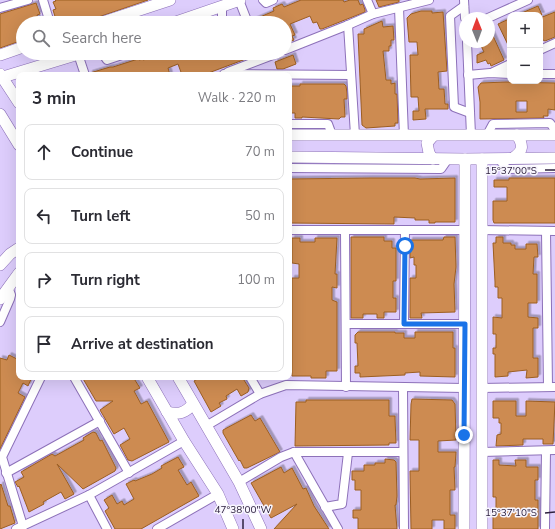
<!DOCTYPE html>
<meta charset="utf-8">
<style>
body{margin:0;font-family:"Nunito Sans",sans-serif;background:#f2f2f3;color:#2b2b33}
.controls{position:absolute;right:12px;top:12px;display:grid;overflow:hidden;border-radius:8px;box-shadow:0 4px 16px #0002}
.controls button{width:36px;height:36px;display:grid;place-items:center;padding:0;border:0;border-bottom:1px solid #e1e1e2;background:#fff;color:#2b2b33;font:20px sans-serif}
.compass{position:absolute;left:459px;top:12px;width:36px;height:36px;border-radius:50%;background:#fff;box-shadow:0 4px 16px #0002;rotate:359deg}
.stop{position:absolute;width:12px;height:12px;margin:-9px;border:3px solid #1a73e8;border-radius:50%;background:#fff}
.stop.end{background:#1a73e8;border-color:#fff;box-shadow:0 1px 4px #0008}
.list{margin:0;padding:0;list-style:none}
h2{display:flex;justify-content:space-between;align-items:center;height:52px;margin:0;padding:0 16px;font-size:17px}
h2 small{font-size:13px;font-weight:400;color:#7c7c81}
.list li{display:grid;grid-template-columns:26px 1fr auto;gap:12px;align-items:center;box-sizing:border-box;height:56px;margin:0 8px 8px;padding:0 8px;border:1px solid #e1e1e2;border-radius:8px}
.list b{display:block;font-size:15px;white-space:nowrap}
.list em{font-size:13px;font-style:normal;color:#7c7c81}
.icon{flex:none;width:22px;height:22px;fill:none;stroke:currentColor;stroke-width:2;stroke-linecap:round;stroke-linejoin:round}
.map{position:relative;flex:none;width:555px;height:529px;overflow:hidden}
.search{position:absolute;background:#fff;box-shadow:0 4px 16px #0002;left:16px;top:16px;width:276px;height:44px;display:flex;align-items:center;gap:10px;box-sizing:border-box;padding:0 14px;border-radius:22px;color:#7c7c81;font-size:15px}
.panel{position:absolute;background:#fff;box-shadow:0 4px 16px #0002;left:16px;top:72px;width:276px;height:308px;border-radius:8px}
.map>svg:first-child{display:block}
</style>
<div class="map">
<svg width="555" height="529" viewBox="0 0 555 529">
<defs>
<filter id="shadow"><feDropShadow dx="2.5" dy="-2.5" stdDeviation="0" flood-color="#0004"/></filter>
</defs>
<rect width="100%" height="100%" fill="#ddcdfc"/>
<!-- building -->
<g fill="#cd8b51" stroke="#9c5e21" fill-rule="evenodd" filter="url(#shadow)">
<path d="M55 0H148L81 23H57L53 10 56 9 53 2 56 1Z"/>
<path d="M301 0H343L344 2 350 0H358L360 5 363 4 365 10V12L322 29H320L317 22 313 23 310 16 290 24 295 35 292 36 294 40 285 44V23H253V20L274 11 273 8 282 4 284 7Z"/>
<path d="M376 0H399V2L379 7Z"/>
<path d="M36 3 40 14 37 15 39 23H23V40L0 48V14Z"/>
<path d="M538 6 542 15H517Z"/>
<path d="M421 11H432V13L443 12 447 71 438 72 439 89H444L445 104H448V109H425L426 119 413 120V111H419L418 97H411L410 55H418L417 42H409L407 18 411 14Z"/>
<path d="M555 12V37L545 41 543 40 540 42V18Z"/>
<path d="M509 19 510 22V49L498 24Z"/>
<path d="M382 21 383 27 393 26 394 40H391V46H389V51H383L386 80H391V84L395 83V94H397L398 123H395V126L366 128 362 125 358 34H364V29Z"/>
<path d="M489 27 504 60 491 66 490 63 488 64 486 60 477 63V55L484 52 480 44 489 42Z"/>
<path d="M153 53H253L254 56 203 75H182L178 64 168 68 170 75H90V73L110 67H113L138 59 139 60 143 59V60L154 57Z"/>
<path d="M293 55 296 64 283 69H277L275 62Z"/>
<path d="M506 82 555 83V110L548 109V116H543L544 118 480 119V102L478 87 481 83ZM516 101H527V112H516Z"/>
<path d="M300 84H344L346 86 347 93V99H344L345 117H341L339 119 302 117V118H295V113H289V86H300Z"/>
<path d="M370 178H415L420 179 455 178V222H435V223H429V220H415V218L394 217V224L289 223V179Z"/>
<path d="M509 178H555V223H494L493 220V201H507V187H494V180H509Z"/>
<path d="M351 237H384V241H392V248H396V281H393V298H396V312H384V318H377V314H363V318H351Z"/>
<path d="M444 237H455L456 267 454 284 455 312 421 313 422 318H410V278H416V265H414V257L410 258V240H443Z"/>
<path d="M496 237H503V243H511V245H515V249H526V244H537L538 257H534L533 274H537V303H528V317L538 318V328H533V358H538V377L526 378 527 370 508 372V376L495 377V354H493V348H496V334H493V317L502 318V298H498V287H495V282L493 243H496Z"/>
<path d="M292 238H300V242H315V238H337L335 274H337V288L332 287V300L337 302V371H326V378H311V376H292V278H299V264L292 263Z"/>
<path d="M358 332H395V333H404V338H415V332H453V348H455V377L420 376V372L405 373V375L360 377V373H355V366H358L357 343H355V335Z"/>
<path d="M9 355 19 360V377H32L28 386 23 383 18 393 25 397 0 449V358L7 360Z"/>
<path d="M82 377H133L140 388 134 391 141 404 147 401 169 442 132 461 128 460 120 445 130 439 124 428 114 434 100 410 113 401H96Z"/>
<path d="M201 377H242L249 388 248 392 241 396 237 389 226 396 227 399 219 403 221 406 211 412 194 381Z"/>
<path d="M412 399 452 400 455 404 456 440 438 441V452H456L455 467H454L455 490H450V515H455V529H444V520H432V529H411L410 471H419V440H410L411 404Z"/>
<path d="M306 400H389V416H395V419L396 443H389V445L295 446 296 402H306Z"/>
<path d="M493 401H516V416H526V401L555 402 553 444H543V439H523V445L496 446 497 435 501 434V423H499V418H493Z"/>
<path d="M251 415 255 421 260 418 280 452 247 468H244L240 460 239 461 223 433V430Z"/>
<path d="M93 432 96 433 100 441 102 440 116 468 115 471 83 489 57 464 74 494 65 499 61 492 43 502 44 504 29 512 19 486 18 487 15 482 24 477 21 472 52 454 55 456 84 440 83 438Z"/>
<path d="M178 457 184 467 178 470 187 485 191 482 199 496 141 529H115L105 511 109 508 104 500 112 495 117 504 122 501 124 505 134 499 126 484 134 480 135 481 152 474 162 468 161 466Z"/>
<path d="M385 459 394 460 396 462 397 496 396 505H395L397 529H358V518H353V510H361V490H355V480H352V471H364V465H375V463H385Z"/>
<path d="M493 460H499V465L516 466 515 460H526V467H538V480H535V500H538V529H493V510H496V497H493Z"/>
<path d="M281 467 284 473 292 468 303 489 306 488 314 506 329 529H274L297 504 271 518 251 483Z"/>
<path d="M1 484 8 506H10L15 523 0 529V485Z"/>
</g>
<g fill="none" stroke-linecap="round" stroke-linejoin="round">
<!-- street casing -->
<g stroke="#8d71b9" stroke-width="10">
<g id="street">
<path d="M43 0 50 23"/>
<path d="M239 0 248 23"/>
<path d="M263 0 266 3 273 0"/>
<path d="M367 0 373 14"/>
<path d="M464 0 465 18"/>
<path d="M464 6 450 16 454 107 470 113"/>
<path d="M0 8 28 0"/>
<path d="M399 8 404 136"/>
<path d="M488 18 528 0"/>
<path d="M219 23 222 22V7"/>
<path d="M348 25 355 135"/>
<path d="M467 42 471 135"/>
<path d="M285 50 348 25 373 14 429 0"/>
<path d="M540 50 555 43"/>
<path d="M102 53 107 60 128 53"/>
<path d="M78 54 85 75"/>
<path d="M228 72 278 53"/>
<path d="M493 72 510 64"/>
<path d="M224 74 351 75"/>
<path d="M540 74H555"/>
<path d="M468 75 490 73 510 74"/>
<path d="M289 124H328L332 135"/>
<path d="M487 135 493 124 550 123 555 130"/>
<path d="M499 159 507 169 555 168"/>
<path d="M289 168 441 169 448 159"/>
<path d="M289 230H465"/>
<path d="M345 230 346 387"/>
<path d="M482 230 555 231"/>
<path d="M546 231 548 387"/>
<path d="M0 322 10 299 11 295 8 287"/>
<path d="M346 324H465"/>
<path d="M404 324 405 230"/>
<path d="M74 377 129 473"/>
<path d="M250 377 260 394"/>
<path d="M403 387 404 529"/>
<path d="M481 388 555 387"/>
<path d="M206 426 260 394 286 385 464 388"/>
<path d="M294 452 338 529"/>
<path d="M482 452 555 450"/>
<path d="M6 473 100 421"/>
<path d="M239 482 281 457 294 452H403"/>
<path d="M89 495 107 529"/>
<path d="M325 507 342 504 348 453"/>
<path d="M23 526 2 457 41 377"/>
<path d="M16 529 89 495 184 441"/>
<path d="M157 529 218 494"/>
<path d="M545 529 546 451"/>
</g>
</g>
<!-- secondary casing -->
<g stroke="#8d71b9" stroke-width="12">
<g id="secondary">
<path d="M100 23 170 0"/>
<path d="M173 23 240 0"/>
<path d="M0 55 23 47"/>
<path d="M0 74 19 103"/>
<path d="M3 77 82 53"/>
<path d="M0 114 19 145"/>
<path d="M289 135H555"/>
<path d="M289 157 465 159 555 158"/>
<path d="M513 158C523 151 524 146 517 135"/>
<path d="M433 159 429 153 427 143 433 136"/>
<path d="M0 265 10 254 19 248"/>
<path d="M0 299 19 273"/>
<path d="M147 377 184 441 218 494 233 529"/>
<path d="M178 377 239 482 261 529"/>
<path d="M167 412C179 415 185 413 193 404"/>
<path d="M464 529 465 159"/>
<path d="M482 529V159"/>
</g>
</g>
<!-- street -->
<use href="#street" stroke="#fff" stroke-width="8"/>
<!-- secondary -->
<use href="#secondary" stroke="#fff" stroke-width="11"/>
</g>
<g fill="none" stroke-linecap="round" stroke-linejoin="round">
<!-- route -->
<path stroke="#1a73e8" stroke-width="5" d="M405 246 404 324H465L464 435"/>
</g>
<!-- ticks -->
<path fill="none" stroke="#2e223f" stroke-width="1.5" d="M545 170H555M545 513 555 512M243 519V529"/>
<g font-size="10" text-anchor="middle" fill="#2e223f" stroke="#f8f6fe" stroke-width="3" stroke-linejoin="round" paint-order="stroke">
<text x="511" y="174">15°37'00"S</text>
<text x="243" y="513">47°38'00"W</text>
<text x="511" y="516">15°37'10"S</text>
</g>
</svg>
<div class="controls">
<button>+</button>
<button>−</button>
</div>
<svg class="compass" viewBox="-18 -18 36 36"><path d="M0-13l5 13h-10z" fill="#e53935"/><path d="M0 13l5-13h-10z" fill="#7c7c81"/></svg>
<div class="stop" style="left:405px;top:246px"></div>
<div class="stop end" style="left:464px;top:435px"></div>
<div class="search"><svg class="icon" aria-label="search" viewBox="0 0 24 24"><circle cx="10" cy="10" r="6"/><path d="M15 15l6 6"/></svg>Search here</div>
<section class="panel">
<h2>3 min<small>Walk · 220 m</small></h2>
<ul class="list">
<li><svg class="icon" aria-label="ahead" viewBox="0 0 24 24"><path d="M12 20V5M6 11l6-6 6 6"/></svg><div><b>Continue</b></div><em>70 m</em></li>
<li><svg class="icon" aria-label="left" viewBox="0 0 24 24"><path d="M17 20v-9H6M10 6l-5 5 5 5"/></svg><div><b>Turn left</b></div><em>50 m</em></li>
<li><svg class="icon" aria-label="right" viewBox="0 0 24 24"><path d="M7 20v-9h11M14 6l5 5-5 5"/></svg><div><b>Turn right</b></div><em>100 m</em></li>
<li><svg class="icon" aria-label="arrive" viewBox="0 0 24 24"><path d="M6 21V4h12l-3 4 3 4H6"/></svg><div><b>Arrive at destination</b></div></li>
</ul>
</section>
</div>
